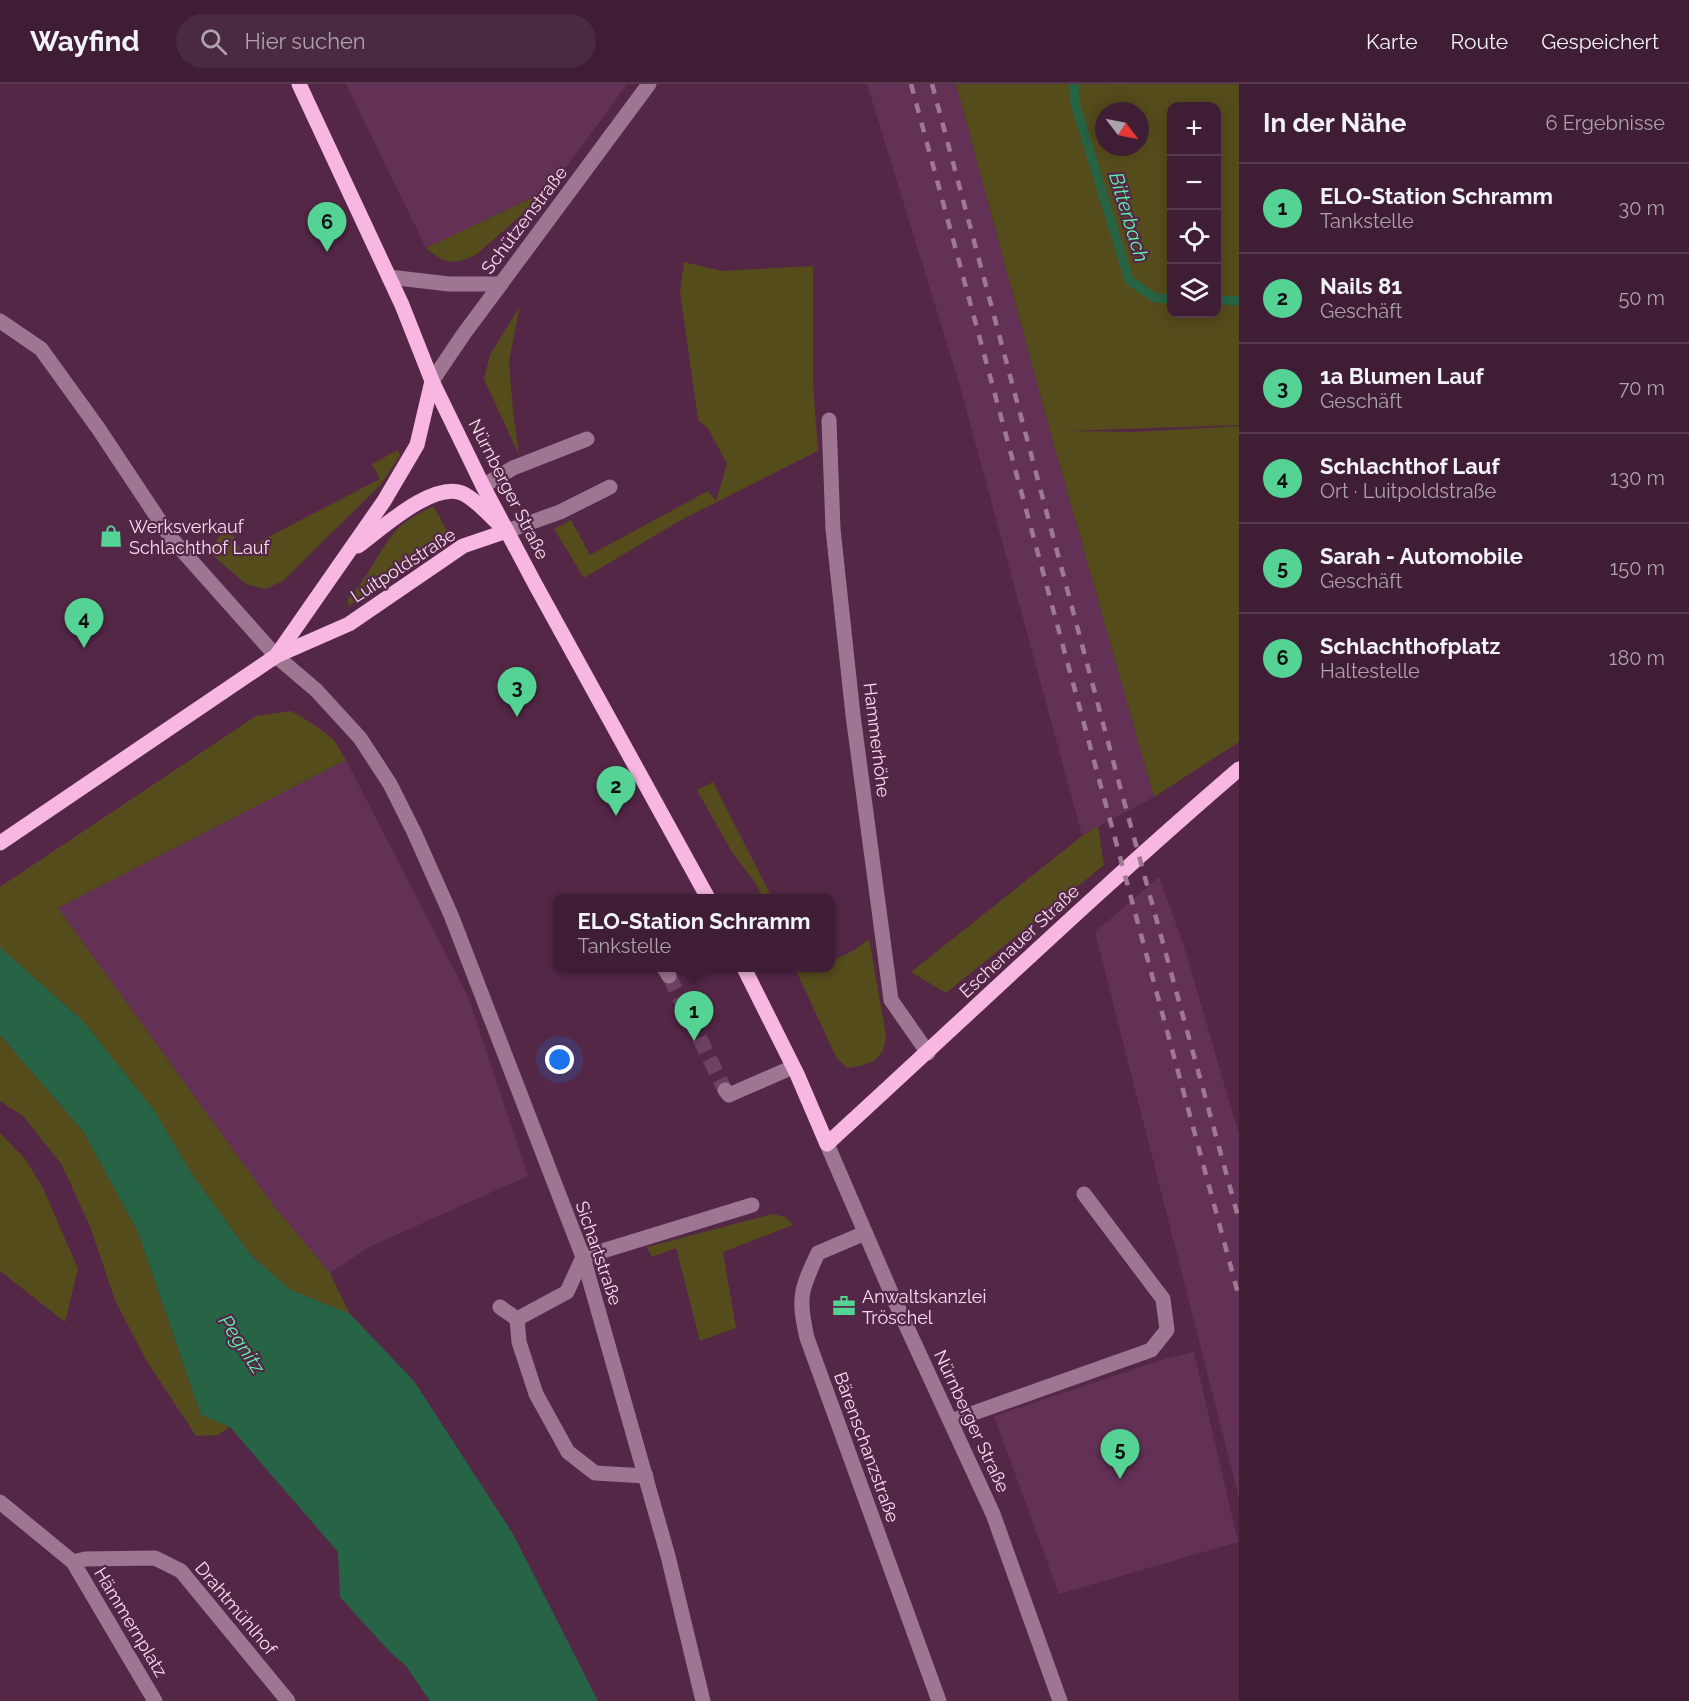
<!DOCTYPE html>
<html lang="de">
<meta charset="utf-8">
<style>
body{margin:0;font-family:Raleway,sans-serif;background:#4a2a41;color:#f1f3f6}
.controls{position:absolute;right:18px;top:18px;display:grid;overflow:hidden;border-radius:12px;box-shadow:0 3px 15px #0003}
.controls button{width:54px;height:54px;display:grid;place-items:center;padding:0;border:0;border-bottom:2px solid #583b50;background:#3f1d35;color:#f1f3f6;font:30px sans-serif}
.compass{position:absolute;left:1095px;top:18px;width:54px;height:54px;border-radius:50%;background:#3f1d35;box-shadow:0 3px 15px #0003;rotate:122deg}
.you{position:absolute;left:560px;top:976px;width:21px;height:21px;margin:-15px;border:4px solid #fff;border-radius:50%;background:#1a73e8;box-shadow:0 0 0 9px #1a73e833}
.badge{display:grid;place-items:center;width:39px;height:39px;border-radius:50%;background:#54d395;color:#111;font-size:20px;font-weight:700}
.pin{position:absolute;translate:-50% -50px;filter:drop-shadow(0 2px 3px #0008)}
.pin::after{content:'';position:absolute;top:32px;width:21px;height:18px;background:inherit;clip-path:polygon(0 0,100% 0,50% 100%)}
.popup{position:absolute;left:553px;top:810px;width:282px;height:78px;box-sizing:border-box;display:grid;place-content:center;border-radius:12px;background:#3f1d35;filter:drop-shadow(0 2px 4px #0005);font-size:20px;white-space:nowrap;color:#ada2ad}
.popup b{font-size:22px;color:#f1f3f6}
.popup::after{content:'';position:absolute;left:50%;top:100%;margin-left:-12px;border:12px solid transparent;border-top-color:#3f1d35}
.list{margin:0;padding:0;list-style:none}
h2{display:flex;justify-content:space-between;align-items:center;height:78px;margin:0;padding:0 24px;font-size:26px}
h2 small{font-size:20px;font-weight:400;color:#ada2ad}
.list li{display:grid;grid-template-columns:39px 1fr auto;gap:18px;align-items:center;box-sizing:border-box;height:90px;padding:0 24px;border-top:2px solid #583b50}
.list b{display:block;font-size:22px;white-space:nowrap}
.list p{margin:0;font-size:20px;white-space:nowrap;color:#ada2ad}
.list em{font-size:20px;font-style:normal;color:#ada2ad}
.icon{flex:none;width:33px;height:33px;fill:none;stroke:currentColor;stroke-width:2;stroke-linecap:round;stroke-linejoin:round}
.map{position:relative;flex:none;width:1239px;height:1617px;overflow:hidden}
header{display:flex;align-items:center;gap:36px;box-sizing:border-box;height:84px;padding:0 30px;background:#3f1d35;border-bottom:2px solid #583b50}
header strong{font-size:28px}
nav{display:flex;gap:33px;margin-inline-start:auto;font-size:21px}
.search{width:420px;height:54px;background:#4a2a41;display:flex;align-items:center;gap:15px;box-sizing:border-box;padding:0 21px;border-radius:33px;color:#ada2ad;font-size:22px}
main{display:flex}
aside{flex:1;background:#3f1d35}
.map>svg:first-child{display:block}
</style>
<header>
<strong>Wayfind</strong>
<div class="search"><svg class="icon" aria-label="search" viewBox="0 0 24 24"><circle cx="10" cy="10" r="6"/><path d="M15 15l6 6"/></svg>Hier suchen</div>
<nav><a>Karte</a><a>Route</a><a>Gespeichert</a></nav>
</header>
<main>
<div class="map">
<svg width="1239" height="1617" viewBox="0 0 1239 1617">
<rect width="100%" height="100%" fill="#542747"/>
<!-- built -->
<g fill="#633155">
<path d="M346 0H627L550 105 426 164Z"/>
<path d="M867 0H956L1050 347 1154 713 1082 751 959 299Z"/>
<path d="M346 676 468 913 528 1092 371 1162 330 1189 274 1122 58 824Z"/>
<path d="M1159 793 1184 862 1239 1051V1414L1095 848Z"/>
<path d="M1194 1268 1238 1458 1059 1510 994 1332 1165 1275Z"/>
</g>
<!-- green -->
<g fill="#554c1c" fill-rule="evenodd">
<path d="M956 0H1239V341L1067 347 1133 348 1239 342V658L1154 713 1050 347ZM1172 22H1216V230H1172ZM1104 27H1140V63H1104Z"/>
<path d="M551 105 477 170C454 182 445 180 426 164Z"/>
<path d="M684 178 722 187 813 182V298L818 367 681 436 584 494 554 445 571 436 590 471 708 407 716 417 727 380 708 344 698 336 680 207Z"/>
<path d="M520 222 509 277 513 327 519 371 484 295 490 271Z"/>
<path d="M398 366 400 372 381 400 283 497 265 505 246 500 210 469 219 452 229 445 241 467 380 395 372 380Z"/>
<path d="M433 422 449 450 368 510 348 522V515C367 495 377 470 394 449 404 436 419 430 433 422Z"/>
<path d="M291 627 313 640 333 655 346 676 58 824 274 1122 330 1189 350 1230 289 1205 251 1171 193 1092 154 1026 83 937 0 863V803L256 632Z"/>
<path d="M713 698 772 814H763L756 800 732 768 697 706Z"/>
<path d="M1098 742 1104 781 946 909 911 888 1082 752Z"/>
<path d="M869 855 886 951C884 977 870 981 847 984L836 973 795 884H807L810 888 819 884H831V878L856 865Z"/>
<path d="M0 951 83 1047 138 1148 201 1331 230 1343 218 1351 196 1352 146 1276 115 1216 91 1145 62 1081 23 1032 0 1017Z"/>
<path d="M0 1049 26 1076 43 1104 78 1185 65 1238 0 1187Z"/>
<path d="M773 1130 785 1133 793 1141 723 1168 736 1244 700 1257 676 1164 652 1173 647 1163Z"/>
</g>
<!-- water -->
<path fill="#266445" d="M0 863 83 937 154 1026 193 1092 251 1171 289 1205 350 1230 414 1297 513 1450 598 1617H430L406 1582 389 1567 340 1513 338 1468 230 1343 201 1331 138 1148 83 1047 0 951Z"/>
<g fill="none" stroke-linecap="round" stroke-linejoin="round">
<!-- stream -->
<g stroke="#266445" stroke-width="9">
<path d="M1074 0 1075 19 1129 196 1155 214 1172 215"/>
<path d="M1216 216 1239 217"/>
</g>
<!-- minor-tunnel -->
<path stroke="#6d4260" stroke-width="15" stroke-dasharray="15 8" stroke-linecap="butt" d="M669 892 725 1006"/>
<!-- minor -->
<g stroke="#9e7691" stroke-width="15">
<path d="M389 193 449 200H501"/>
<path d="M0 237 41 265 98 344 171 454 276 572 316 606 360 654 390 700 414 748 451 831 583 1173 668 1472 703 1617"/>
<path d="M432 297 463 251 649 0"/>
<path d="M829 336 833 445 853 631 891 916 928 969"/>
<path d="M483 402 513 384 587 355"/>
<path d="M507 447 560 428 610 403"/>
<path d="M664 884 669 892"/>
<path d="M725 1006 729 1011 793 983"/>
<path d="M827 1060 893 1213 993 1430 1060 1617"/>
<path d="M865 1149 818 1169C800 1207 798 1214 807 1254L939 1617"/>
<path d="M583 1173 567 1208 517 1235 519 1258 536 1310 568 1368 595 1389 646 1392"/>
<path d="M583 1173 752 1121"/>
<path d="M500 1223 517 1235"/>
<path d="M951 1337 1151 1266 1167 1246 1163 1215 1084 1110"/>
<path d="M0 1418 73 1478 155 1617"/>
<path d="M73 1478 85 1475 155 1474 181 1487 288 1617"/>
</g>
<!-- major -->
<g stroke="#f7b7e2" stroke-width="15">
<path d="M299 0 402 221 432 297 483 402 535 500 708 814"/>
<path d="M358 462C381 445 435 395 464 410 476 416 490 432 500 441"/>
<path d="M276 572 384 417 417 361 432 297"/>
<path d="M0 759 276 572 349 540 463 462 507 447"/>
<path d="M744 884 797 990 827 1060C964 935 1098 806 1239 685"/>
</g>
<!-- rail -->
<g stroke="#9f7993" stroke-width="4.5" stroke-dasharray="10 10" stroke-linecap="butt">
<path d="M911 0 1239 1213"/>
<path d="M932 0 1119 699 1239 1136"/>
</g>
</g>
<!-- icons -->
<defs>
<g id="shop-bare" transform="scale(1.8)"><path d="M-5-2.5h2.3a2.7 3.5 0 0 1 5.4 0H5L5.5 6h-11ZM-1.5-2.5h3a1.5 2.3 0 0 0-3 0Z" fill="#54d395" stroke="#542747" stroke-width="2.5" paint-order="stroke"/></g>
<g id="office-bare" transform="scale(1.8)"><path d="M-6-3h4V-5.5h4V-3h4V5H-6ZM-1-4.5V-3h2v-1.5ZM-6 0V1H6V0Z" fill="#54d395" stroke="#542747" stroke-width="2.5" paint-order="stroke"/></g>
</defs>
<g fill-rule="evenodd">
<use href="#shop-bare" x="111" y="452"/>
<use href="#office-bare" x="844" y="1222"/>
</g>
<g text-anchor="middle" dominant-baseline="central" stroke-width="4.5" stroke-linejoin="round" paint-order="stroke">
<!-- street labels -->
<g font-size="18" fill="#f8dcee" stroke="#542747">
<text transform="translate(524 136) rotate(-53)">Schützenstraße</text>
<text transform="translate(509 405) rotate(63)">Nürnberger Straße</text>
<text transform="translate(403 481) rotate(-33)">Luitpoldstraße</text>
<text transform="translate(877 656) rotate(83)">Hammerhöhe</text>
<text transform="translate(1019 857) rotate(-43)">Eschenauer Straße</text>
<text transform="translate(599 1169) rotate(71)">Sichartstraße</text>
<text transform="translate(972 1337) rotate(65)">Nürnberger Straße</text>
<text transform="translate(867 1363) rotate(70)">Bärenschanzstraße</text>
<text transform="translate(236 1524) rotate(50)">Drahtmühlhof</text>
<text transform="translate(131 1538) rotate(59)">Hämmernplatz</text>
</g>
<!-- poi labels -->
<g font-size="18" fill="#f8dcee" stroke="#542747" text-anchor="start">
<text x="129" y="442">Werksverkauf<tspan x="129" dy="21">Schlachthof Lauf</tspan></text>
<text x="862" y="1212">Anwaltskanzlei<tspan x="862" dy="21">Tröschel</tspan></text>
</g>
<!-- water labels -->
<g font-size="20" font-style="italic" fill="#5cf6ac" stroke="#542747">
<text transform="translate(1129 133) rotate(73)">Bitterbach</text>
<text transform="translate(242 1260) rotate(56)">Pegnitz</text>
</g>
</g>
</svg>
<div class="controls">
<button>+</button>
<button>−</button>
<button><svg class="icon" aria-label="locate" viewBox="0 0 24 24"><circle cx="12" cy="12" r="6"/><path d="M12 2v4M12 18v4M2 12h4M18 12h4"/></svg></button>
<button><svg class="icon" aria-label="layers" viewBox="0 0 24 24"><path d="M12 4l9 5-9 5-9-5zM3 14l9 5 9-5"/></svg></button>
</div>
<svg class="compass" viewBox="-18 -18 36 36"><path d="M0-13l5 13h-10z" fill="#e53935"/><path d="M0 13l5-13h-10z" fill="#ada2ad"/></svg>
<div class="you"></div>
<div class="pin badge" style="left:694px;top:957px">1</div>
<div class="popup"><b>ELO-Station Schramm</b>Tankstelle</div>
<div class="pin badge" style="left:616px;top:732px">2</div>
<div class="pin badge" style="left:517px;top:633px">3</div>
<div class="pin badge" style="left:84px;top:564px">4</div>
<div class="pin badge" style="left:1120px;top:1395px">5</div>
<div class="pin badge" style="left:327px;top:168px">6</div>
</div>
<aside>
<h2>In der Nähe<small>6 Ergebnisse</small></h2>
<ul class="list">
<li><span class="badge">1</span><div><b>ELO-Station Schramm</b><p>Tankstelle</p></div><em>30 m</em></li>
<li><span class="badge">2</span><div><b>Nails 81</b><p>Geschäft</p></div><em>50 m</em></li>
<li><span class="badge">3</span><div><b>1a Blumen Lauf</b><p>Geschäft</p></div><em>70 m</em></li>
<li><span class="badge">4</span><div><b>Schlachthof Lauf</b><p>Ort · Luitpoldstraße</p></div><em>130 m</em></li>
<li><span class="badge">5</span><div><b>Sarah - Automobile</b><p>Geschäft</p></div><em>150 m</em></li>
<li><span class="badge">6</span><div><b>Schlachthofplatz</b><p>Haltestelle</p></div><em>180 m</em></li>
</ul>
</aside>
</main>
